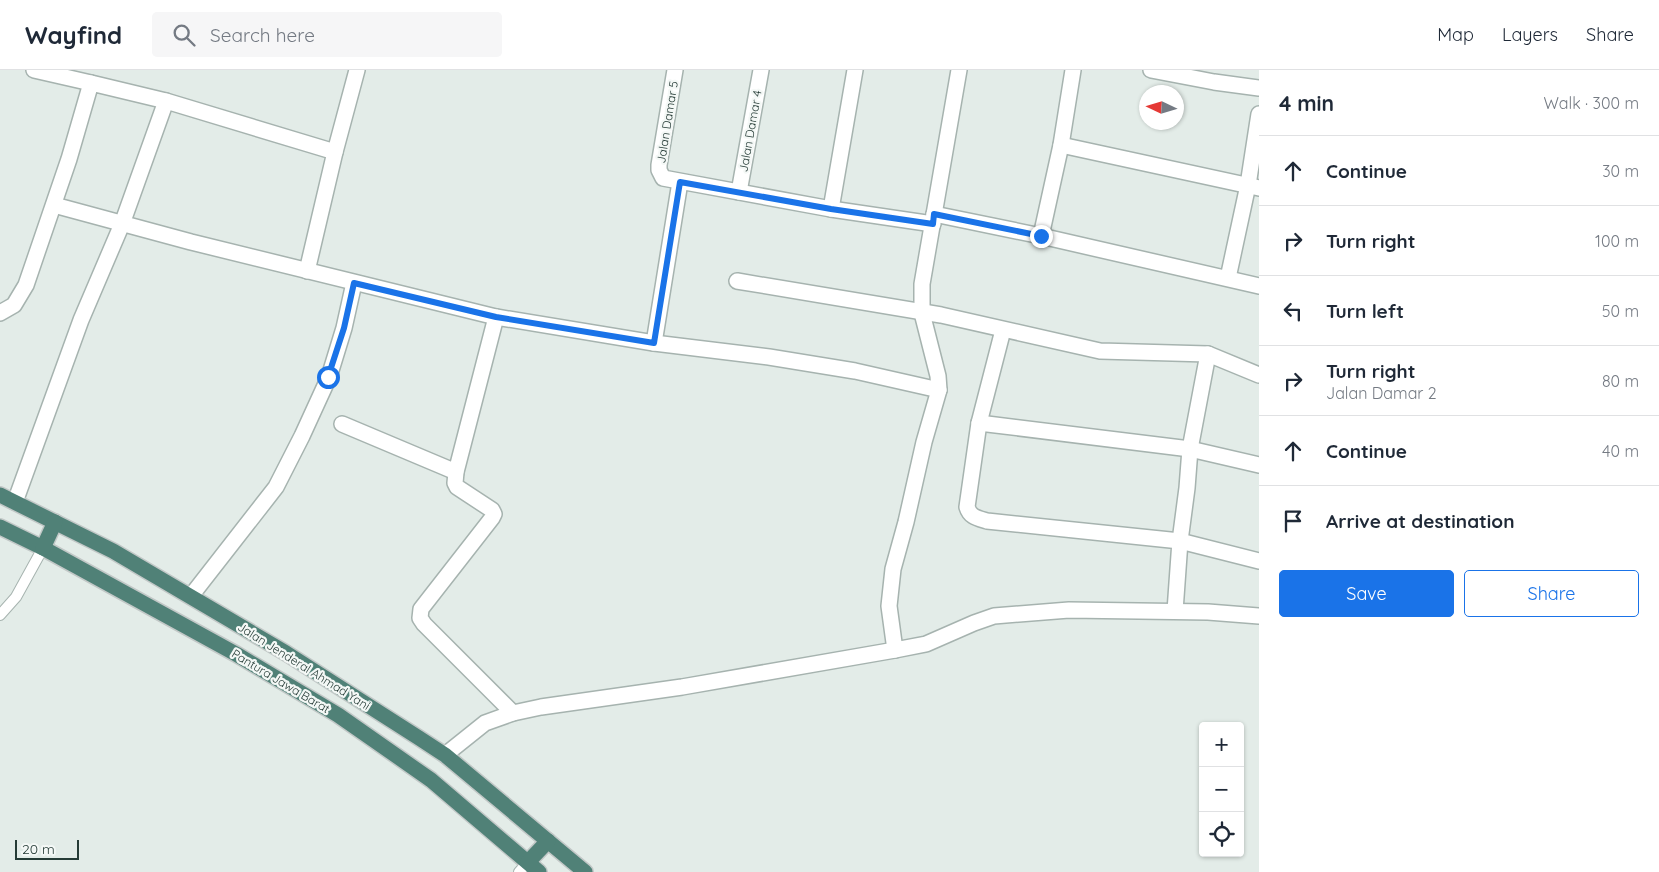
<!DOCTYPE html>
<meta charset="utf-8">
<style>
body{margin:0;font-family:Quicksand,sans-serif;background:#f6f6f7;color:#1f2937}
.controls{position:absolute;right:15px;bottom:15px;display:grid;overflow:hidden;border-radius:5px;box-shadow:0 1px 4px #0004}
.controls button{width:45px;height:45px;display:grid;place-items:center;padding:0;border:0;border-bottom:1px solid #e0e1e3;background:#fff;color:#1f2937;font:25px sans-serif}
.compass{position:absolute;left:1139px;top:15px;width:45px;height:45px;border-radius:50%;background:#fff;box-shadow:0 1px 4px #0004;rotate:274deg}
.scale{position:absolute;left:15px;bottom:12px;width:64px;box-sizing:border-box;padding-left:5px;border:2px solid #253b36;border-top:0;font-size:14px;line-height:18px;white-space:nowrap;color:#253b36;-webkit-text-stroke:4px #f4f8f6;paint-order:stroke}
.stop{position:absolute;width:15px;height:15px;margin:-11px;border:4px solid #1a73e8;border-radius:50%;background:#fff}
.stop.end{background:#1a73e8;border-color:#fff;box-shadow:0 1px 5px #0008}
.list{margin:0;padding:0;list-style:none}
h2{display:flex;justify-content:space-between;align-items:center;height:65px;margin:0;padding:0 20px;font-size:21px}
h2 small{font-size:16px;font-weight:400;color:#747a83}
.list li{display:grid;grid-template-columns:32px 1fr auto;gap:15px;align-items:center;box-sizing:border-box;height:70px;padding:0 20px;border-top:1px solid #e0e1e3}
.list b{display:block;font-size:19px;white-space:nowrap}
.list p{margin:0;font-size:16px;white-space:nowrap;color:#747a83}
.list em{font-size:16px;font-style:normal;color:#747a83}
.actions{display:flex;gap:10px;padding:15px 20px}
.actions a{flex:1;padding:11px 0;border:1px solid #1a73e8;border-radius:5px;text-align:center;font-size:18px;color:#1a73e8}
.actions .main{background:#1a73e8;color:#fff}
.icon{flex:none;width:28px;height:28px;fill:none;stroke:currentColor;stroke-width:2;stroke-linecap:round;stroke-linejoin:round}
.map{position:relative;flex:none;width:1259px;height:802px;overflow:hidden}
header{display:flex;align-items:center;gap:30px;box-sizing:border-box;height:70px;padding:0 25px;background:#fff;border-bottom:1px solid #e0e1e3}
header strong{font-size:24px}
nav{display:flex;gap:28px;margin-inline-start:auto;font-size:18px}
.search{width:350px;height:45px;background:#f6f6f7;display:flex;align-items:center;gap:12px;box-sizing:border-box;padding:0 18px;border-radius:5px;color:#747a83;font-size:19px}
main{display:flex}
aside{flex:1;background:#fff}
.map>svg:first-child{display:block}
</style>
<header>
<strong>Wayfind</strong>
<div class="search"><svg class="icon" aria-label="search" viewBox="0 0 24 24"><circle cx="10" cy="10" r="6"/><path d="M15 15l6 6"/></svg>Search here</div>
<nav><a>Map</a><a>Layers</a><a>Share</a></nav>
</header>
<main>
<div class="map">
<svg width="1259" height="802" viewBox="0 0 1259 802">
<rect width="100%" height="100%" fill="#e3ece8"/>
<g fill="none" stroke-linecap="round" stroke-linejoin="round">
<!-- service casing -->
<g stroke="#a6b3af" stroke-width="12">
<g id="service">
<path d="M0 545 16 527 43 478"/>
<path d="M519 802 528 792"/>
</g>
</g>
<!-- minor casing -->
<g stroke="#a6b3af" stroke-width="18">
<g id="minor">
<path d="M34 0 91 13"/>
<path d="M675 0 659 95V100L663 108 831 139 933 154"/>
<path d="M1151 0 1214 12 1259 18"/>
<path d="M1061 75 1259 118"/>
<path d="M739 122 761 0"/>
<path d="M54 135 191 172 496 247 654 273 769 287 855 301 939 320"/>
<path d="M831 139 855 0"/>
<path d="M934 144 1041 166 1259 216"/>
<path d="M1041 166 1061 75 1073 0"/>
<path d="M307 201 335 82 357 0"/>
<path d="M1228 208 1248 115 1259 44"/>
<path d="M737 211 941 245 1100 281 1208 284 1259 305"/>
<path d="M0 243 14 235 26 215 69 89 91 13 166 31 335 82"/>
<path d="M496 247 456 402 455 413 457 417 492 440 494 444 492 448 421 539 420 548 424 554 513 643"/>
<path d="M1003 260 979 353 967 437C970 447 977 448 987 451L1180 471 1175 541"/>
<path d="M654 273 680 112"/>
<path d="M1208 284 1190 379 1187 418 1180 471 1259 491"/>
<path d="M979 353 1190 379 1259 395"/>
<path d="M342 354 456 402"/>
<path d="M15 432 81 250 122 154 166 31"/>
<path d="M191 526 276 417 302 366 329 307 344 258 354 213"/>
<path d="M895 580 889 536 893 499 906 452 924 372 939 320 938 306 922 243V214L959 0"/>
<path d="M445 685 485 653 513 643 541 637 682 617 895 580 926 574 974 553 994 546 1069 540 1208 542 1259 546"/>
</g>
</g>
<!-- trunk casing -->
<g stroke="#c2c8c7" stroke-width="18">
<g id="trunk">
<path d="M0 425 113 481 286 583 419 668 445 685 585 802"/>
<path d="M0 457 43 478 236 584 338 645 431 710 539 802"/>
<path d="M43 478 55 452"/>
<path d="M528 792 548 771"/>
</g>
</g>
<!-- service -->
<use href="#service" stroke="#fff" stroke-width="10"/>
<!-- minor -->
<use href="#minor" stroke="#fff" stroke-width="15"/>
<!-- trunk -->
<use href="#trunk" stroke="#508177" stroke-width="15"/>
</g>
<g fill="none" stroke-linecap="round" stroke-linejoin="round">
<!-- route -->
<path stroke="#1a73e8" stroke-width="6" d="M328 307 344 258 354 213 496 247 654 273 680 112 831 139 933 154 934 144 1041 166"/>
</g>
<g text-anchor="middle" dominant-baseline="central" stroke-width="4.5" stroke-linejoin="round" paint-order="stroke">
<!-- street labels -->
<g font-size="12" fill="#253b36" stroke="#f4f8f6">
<text transform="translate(667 52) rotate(-81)">Jalan Damar 5</text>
<text transform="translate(750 61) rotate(-80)">Jalan Damar 4</text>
<text transform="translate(304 596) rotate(32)">Jalan Jenderal Ahmad Yani</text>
<text transform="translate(281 611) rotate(31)">Pantura Jawa Barat</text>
</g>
</g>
</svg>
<div class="controls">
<button>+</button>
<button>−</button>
<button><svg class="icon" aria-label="locate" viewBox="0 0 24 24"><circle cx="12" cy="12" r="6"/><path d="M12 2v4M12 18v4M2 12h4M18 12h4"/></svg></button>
</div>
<svg class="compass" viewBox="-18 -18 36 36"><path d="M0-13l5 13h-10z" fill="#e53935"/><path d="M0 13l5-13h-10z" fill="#747a83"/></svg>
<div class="scale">20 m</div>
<div class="stop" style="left:328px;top:307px"></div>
<div class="stop end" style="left:1041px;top:166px"></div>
</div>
<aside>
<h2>4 min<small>Walk · 300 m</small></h2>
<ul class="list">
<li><svg class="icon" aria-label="ahead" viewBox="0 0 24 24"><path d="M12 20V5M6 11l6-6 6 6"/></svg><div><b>Continue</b></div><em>30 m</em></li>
<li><svg class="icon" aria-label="right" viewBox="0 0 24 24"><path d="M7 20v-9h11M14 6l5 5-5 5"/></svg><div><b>Turn right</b></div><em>100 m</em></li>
<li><svg class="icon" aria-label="left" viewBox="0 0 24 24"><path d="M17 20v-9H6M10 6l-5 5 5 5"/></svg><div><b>Turn left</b></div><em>50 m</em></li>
<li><svg class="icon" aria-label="right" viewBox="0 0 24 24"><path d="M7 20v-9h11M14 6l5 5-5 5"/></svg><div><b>Turn right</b><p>Jalan Damar 2</p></div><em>80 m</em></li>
<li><svg class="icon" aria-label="ahead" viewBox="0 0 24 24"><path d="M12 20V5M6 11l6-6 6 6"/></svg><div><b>Continue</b></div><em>40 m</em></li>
<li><svg class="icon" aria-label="arrive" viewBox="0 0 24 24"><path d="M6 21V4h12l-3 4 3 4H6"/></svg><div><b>Arrive at destination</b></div></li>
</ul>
<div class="actions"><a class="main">Save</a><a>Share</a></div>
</aside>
</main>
